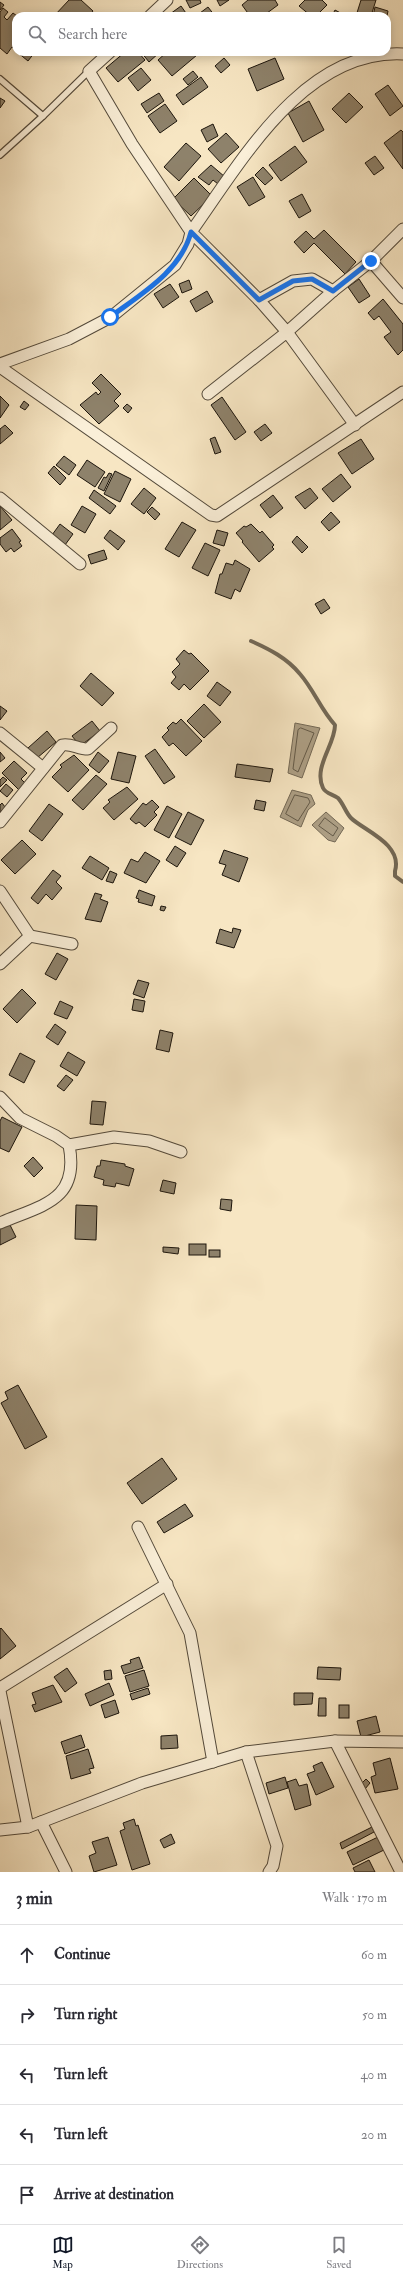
<!DOCTYPE html>
<meta charset="utf-8">
<style>
body{margin:0;font-family:"IM FELL Double Pica",serif;background:#f7f7f7;color:#2b2b33}
.stop{position:absolute;width:12px;height:12px;margin:-9px;border:3px solid #1a73e8;border-radius:50%;background:#fff}
.stop.end{background:#1a73e8;border-color:#fff;box-shadow:0 1px 4px #0008}
.list{margin:0;padding:0;list-style:none}
h2{display:flex;justify-content:space-between;align-items:center;height:52px;margin:0;padding:0 16px;font-size:17px}
h2 small{font-size:13px;font-weight:400;color:#7c7c81}
.list li{display:grid;grid-template-columns:26px 1fr auto;gap:12px;align-items:center;box-sizing:border-box;height:60px;padding:0 16px;border-top:1px solid #e1e1e2}
.list b{display:block;font-size:15px;white-space:nowrap}
.list em{font-size:13px;font-style:normal;color:#7c7c81}
.icon{flex:none;width:22px;height:22px;fill:none;stroke:currentColor;stroke-width:2;stroke-linecap:round;stroke-linejoin:round}
.map{position:relative;flex:none;width:403px;height:1872px;overflow:hidden}
.search{position:absolute;background:#fff;box-shadow:0 2px 10px #0003;left:12px;right:12px;top:12px;height:44px;display:flex;align-items:center;gap:10px;box-sizing:border-box;padding:0 14px;border-radius:12px;color:#7c7c81;font-size:15px}
.sheet{height:352px;background:#fff}
nav{display:flex;justify-content:space-around;align-items:center;box-sizing:border-box;height:56px;border-top:1px solid #e1e1e2;background:#fff;font-size:11px;color:#7c7c81}
nav a{display:grid;justify-items:center;gap:2px}
nav .on{color:#111827}
.map>svg:first-child{display:block}
</style>
<div class="map">
<svg width="403" height="1872" viewBox="0 0 403 1872">
<rect width="100%" height="100%" fill="#f7e6c3"/>
<filter id="stains"><feTurbulence type="fractalNoise" baseFrequency=".005" numOctaves="4"/><feColorMatrix values="0 0 0 0 .2 0 0 0 0 .09 0 0 0 0 .02 0 0 0 .5 -.17"/></filter>
<radialGradient id="worn" r=".72"><stop offset=".6" stop-color="#630" stop-opacity="0"/><stop offset="1" stop-color="#630" stop-opacity=".3"/></radialGradient>
<!-- water -->
<g fill="#ad9f85" stroke="#736855">
<path d="M295 723 320 728 302 778 288 773Z"/>
<path d="M292 790 311 795 315 804 308 810 301 827 280 817Z"/>
<path d="M326 812 344 828 335 842 328 840 312 825Z"/>
</g>
<g fill="none" stroke-linecap="round" stroke-linejoin="round">
<!-- shore -->
<g stroke="#645a48" stroke-width="1">
<path d="M301 728 314 733 298 772 293 769 298 730Z"/>
<path d="M295 795 308 798 310 802 298 821 286 814Z"/>
<path d="M325 818 338 828 333 836 319 826Z"/>
</g>
<!-- stream -->
<path stroke="#736855" stroke-width="4" d="M251 641C269 649 287 658 300 674 314 690 321 710 335 725 335 745 313 767 323 788 326 794 333 794 338 798 343 803 346 813 351 818 363 830 403 844 395 871V876L403 882"/>
</g>
<!-- building -->
<g fill="#8e826b" stroke="#1c150c">
<path d="M69 0H81L93 11 89 16H54Z"/>
<path d="M186 0H200L201 3 190 8Z"/>
<path d="M217 0H229L220 6Z"/>
<path d="M248 0H275L278 5 263 16H250L242 5Z"/>
<path d="M305 0H322L327 5 316 16H311L299 6Z"/>
<path d="M361 0H376L371 16H356Z"/>
<path d="M0 2 4 5 0 10Z"/>
<path d="M181 6 188 16H172L170 14Z"/>
<path d="M208 7 215 16H196Z"/>
<path d="M375 7 388 11 387 16H373Z"/>
<path d="M3 8 8 12 4 17 7 20 13 13 17 16 16 51 12 47 7 54 0 48V12Z"/>
<path d="M335 10 346 16H332Z"/>
<path d="M17 52H35L28 61Z"/>
<path d="M125 52H138L145 60 118 82 106 68Z"/>
<path d="M141 52H160L149 62Z"/>
<path d="M167 52H194L197 55 172 76 158 60Z"/>
<path d="M224 58 230 65 221 73 215 66Z"/>
<path d="M275 58 284 79 257 91 248 69Z"/>
<path d="M141 68 151 80 138 91 128 78Z"/>
<path d="M193 71 198 77 188 85 183 79Z"/>
<path d="M201 77 208 87 183 105 176 95Z"/>
<path d="M388 85 403 106 390 116 375 94Z"/>
<path d="M159 93 164 101 147 113 141 104Z"/>
<path d="M349 93 363 107 346 123 332 109Z"/>
<path d="M0 98 5 101 0 108Z"/>
<path d="M309 101 324 130 303 142 288 113Z"/>
<path d="M165 104 177 121 160 133 148 116Z"/>
<path d="M213 124 218 136 207 142 201 130Z"/>
<path d="M401 130 403 132V169L384 143Z"/>
<path d="M226 133 239 147 221 163 208 149Z"/>
<path d="M186 143 201 156 179 181 164 167Z"/>
<path d="M295 146 307 162 281 181 269 165Z"/>
<path d="M375 156 384 168 374 175 365 163Z"/>
<path d="M211 165 225 177 218 184 213 180 209 185 198 177Z"/>
<path d="M263 167 273 178 265 185 255 175Z"/>
<path d="M253 177 265 197 249 206 237 187Z"/>
<path d="M194 178 212 196 191 216 173 199Z"/>
<path d="M302 194 311 211 299 218 289 201Z"/>
<path d="M324 230 356 262 345 274 314 243 304 253 294 242 306 231 314 239Z"/>
<path d="M359 279 370 296 359 303 348 287Z"/>
<path d="M189 280 192 289 182 293 179 284Z"/>
<path d="M170 284 179 297 163 308 154 294Z"/>
<path d="M207 291 213 302 196 312 190 301Z"/>
<path d="M383 299 403 324V350L398 355 384 337 391 332 379 316 374 320 368 313Z"/>
<path d="M101 374 121 394 114 401 119 406 99 424 80 405 96 392 98 395 101 392 92 383Z"/>
<path d="M0 396 9 405 0 418Z"/>
<path d="M222 397 246 432 235 440 211 405Z"/>
<path d="M24 401 29 405 25 410 20 407Z"/>
<path d="M127 404 132 408 128 413 123 408Z"/>
<path d="M265 424 272 433 261 441 254 432Z"/>
<path d="M5 425 13 433 0 444V429Z"/>
<path d="M215 437 221 452 215 454 210 439Z"/>
<path d="M361 439 374 459 352 474 338 453Z"/>
<path d="M64 456 76 465 69 475 56 465Z"/>
<path d="M87 460 105 472 95 487 77 475Z"/>
<path d="M54 466 66 478 60 485 48 473Z"/>
<path d="M115 471 131 479 120 502 104 494Z"/>
<path d="M109 473 112 474 104 491 98 488 104 477 106 478Z"/>
<path d="M341 474 351 487 333 502 322 489Z"/>
<path d="M144 488 156 498 144 514 131 504Z"/>
<path d="M310 488 318 498 305 509 295 497Z"/>
<path d="M94 490 116 506 110 514 89 498Z"/>
<path d="M273 495 283 508 270 518 260 505Z"/>
<path d="M0 506 12 520 0 530Z"/>
<path d="M82 506 96 514 85 533 71 525Z"/>
<path d="M152 507 160 514 155 520 147 512Z"/>
<path d="M331 512 340 522 329 531 321 522Z"/>
<path d="M182 522 196 530 179 557 165 549Z"/>
<path d="M60 524 73 534 65 545 52 535Z"/>
<path d="M251 524 260 533 262 531 274 545 272 547 274 549 259 562 242 542 243 541 236 533 244 526 246 527Z"/>
<path d="M12 529 21 541 19 542 22 546 14 552 11 548 6 552 0 544V538Z"/>
<path d="M110 530 125 541 118 550 104 538Z"/>
<path d="M217 530 228 533 224 546 213 543Z"/>
<path d="M297 536 308 547 302 553 292 542Z"/>
<path d="M205 543 220 550 208 576 192 568Z"/>
<path d="M104 550 107 559 91 564 88 555Z"/>
<path d="M235 560 250 569 240 592 235 589 231 599 215 593 220 574H222L226 563 233 565Z"/>
<path d="M324 599 330 608 321 614 315 604Z"/>
<path d="M184 650 189 654 191 653 209 671 190 690 184 684 179 690 171 683 176 677 172 672 180 664 176 659Z"/>
<path d="M91 673 114 693 102 706 80 686Z"/>
<path d="M217 682 231 692 220 706 207 696Z"/>
<path d="M204 704 221 722 204 738 187 721Z"/>
<path d="M0 706 7 711 0 720Z"/>
<path d="M181 719 202 741 186 756 173 743 169 746 162 737 169 730 167 728 173 722 176 724Z"/>
<path d="M92 721 100 731 80 746 72 736Z"/>
<path d="M47 731 56 742 37 758 28 748Z"/>
<path d="M155 749 175 777 164 784 145 756Z"/>
<path d="M0 752 5 758 0 762Z"/>
<path d="M98 752 109 761 99 773 89 765Z"/>
<path d="M118 752 136 756 129 783 111 779Z"/>
<path d="M74 755 89 770 68 792 52 777 62 767 60 765Z"/>
<path d="M14 761 27 773 21 779 26 784 19 790 2 773Z"/>
<path d="M237 764 273 769 270 782 235 777Z"/>
<path d="M96 775 107 784 83 810 72 800Z"/>
<path d="M3 777 7 780 0 787V780Z"/>
<path d="M6 784 13 790 7 797 0 791Z"/>
<path d="M127 787 138 799 114 820 103 808 110 802 108 800Z"/>
<path d="M152 800 159 807 154 812 157 815 145 827 139 822 136 824 130 819 143 803 146 805Z"/>
<path d="M256 800 266 802 264 811 254 809Z"/>
<path d="M2 803 5 807 0 812V805Z"/>
<path d="M49 804 63 814 42 841 29 831Z"/>
<path d="M167 806 182 814 169 838 154 830Z"/>
<path d="M188 812 204 820 191 845 175 837Z"/>
<path d="M22 840 36 854 15 874 1 860Z"/>
<path d="M175 846 186 853 177 867 166 860Z"/>
<path d="M224 850 248 858 239 882 222 875 226 865 219 863Z"/>
<path d="M145 852 160 861 146 883 124 873 131 859 138 862Z"/>
<path d="M90 856 109 868 102 880 82 868Z"/>
<path d="M53 870 61 876 56 882 62 888 52 900 46 894 38 904 31 898Z"/>
<path d="M110 871 117 874 113 883 106 881Z"/>
<path d="M139 890 155 896 152 906 138 902 139 899 136 898Z"/>
<path d="M95 893 102 895 100 899 108 902 101 922 85 919Z"/>
<path d="M161 906 166 907 164 911 160 910Z"/>
<path d="M233 928 241 930 234 948 216 943 220 929 232 933Z"/>
<path d="M57 953 68 959 56 980 45 974Z"/>
<path d="M138 980 149 983 144 998 133 994Z"/>
<path d="M22 989 36 1003 17 1023 3 1009Z"/>
<path d="M134 999 145 1001 143 1012 132 1010Z"/>
<path d="M60 1001 73 1007 67 1019 54 1014Z"/>
<path d="M55 1024 66 1032 58 1045 46 1037Z"/>
<path d="M160 1030 173 1033 169 1052 156 1049Z"/>
<path d="M68 1052 85 1062 77 1076 60 1066Z"/>
<path d="M20 1053 35 1061 24 1083 9 1075Z"/>
<path d="M66 1075 73 1080 64 1091 57 1086Z"/>
<path d="M92 1101 106 1102 103 1125 90 1124Z"/>
<path d="M2 1117 22 1127 9 1152 0 1148V1121Z"/>
<path d="M33 1157 43 1168 34 1177 24 1166Z"/>
<path d="M101 1160 125 1164V1166L134 1169 129 1186 116 1183 115 1187 103 1185 104 1180 94 1177 97 1166H100Z"/>
<path d="M163 1180 176 1183 174 1194 160 1191Z"/>
<path d="M221 1199 232 1200 231 1211 220 1209Z"/>
<path d="M76 1205 97 1206 96 1240 75 1239Z"/>
<path d="M9 1223 16 1237 0 1245V1227Z"/>
<rect x="189" y="1244" width="17" height="11"/>
<path d="M163 1247 179 1248 178 1254 163 1252Z"/>
<rect x="209" y="1250" width="11" height="7"/>
<path d="M18 1385 47 1437 25 1449 1 1403 8 1399 5 1392Z"/>
<path d="M162 1458 177 1479 142 1504 127 1483Z"/>
<path d="M185 1504 193 1516 164 1533 157 1522Z"/>
<path d="M1 1628 16 1646 0 1659V1629Z"/>
<path d="M139 1657 143 1668 124 1674 121 1666 131 1663 130 1660Z"/>
<path d="M318 1667 341 1668 340 1680 317 1679Z"/>
<path d="M67 1668 77 1683 65 1692 54 1677Z"/>
<path d="M111 1670 112 1679 105 1680 104 1671Z"/>
<path d="M144 1670 149 1686 130 1692 125 1676Z"/>
<path d="M109 1683 114 1695 90 1706 85 1694Z"/>
<path d="M53 1685 62 1702 35 1712 32 1705 36 1704 32 1693Z"/>
<path d="M148 1688 150 1694 132 1700 130 1694Z"/>
<path d="M294 1693H313L312 1704 294 1705Z"/>
<path d="M319 1698H326V1716H318Z"/>
<path d="M115 1700 119 1713 105 1718 101 1705Z"/>
<rect x="339" y="1705" width="10" height="13"/>
<path d="M376 1716 380 1732 361 1737 357 1721Z"/>
<path d="M81 1735 85 1747 65 1754 61 1742Z"/>
<path d="M177 1735 178 1748 161 1749V1736Z"/>
<path d="M88 1749 94 1768 89 1769 91 1773 71 1779 66 1756Z"/>
<path d="M390 1758 398 1789 375 1793 371 1777 376 1775 373 1763Z"/>
<path d="M322 1762 334 1787 316 1795 307 1774 315 1771 313 1766Z"/>
<path d="M285 1777 288 1788 269 1794 266 1783Z"/>
<path d="M296 1779 299 1786 307 1784 311 1805 295 1810 287 1782Z"/>
<path d="M366 1779 370 1783 365 1789 360 1785Z"/>
<path d="M134 1819 136 1826 138 1825 150 1864 132 1870 120 1831 125 1829 123 1823Z"/>
<path d="M372 1827 374 1832 342 1849 340 1843Z"/>
<path d="M171 1834 175 1843 164 1848 160 1840Z"/>
<path d="M108 1837 117 1865 94 1872 89 1856 96 1853 92 1842Z"/>
<path d="M378 1837 384 1850 353 1865 347 1852Z"/>
<path d="M369 1860 375 1872H355L353 1868Z"/>
</g>
<g fill="none" stroke-linecap="round" stroke-linejoin="round">
<!-- lane casing -->
<g stroke="#53493a" stroke-width="8">
<g id="lane">
<path d="M0 79 43 116 89 71"/>
<path d="M0 155 43 116"/>
</g>
</g>
<!-- street casing -->
<g stroke="#53493a" stroke-width="13">
<g id="street">
<path d="M150 16 167 0"/>
<path d="M403 229 371 261 403 298"/>
<path d="M371 261 333 291 287 332 259 300 191 232C241 162 304 49 403 54"/>
<path d="M259 300 293 281 312 279 333 291"/>
<path d="M0 364 69 339 111 317 175 265 188 244 191 232 132 144 89 71 110 52"/>
<path d="M0 367 211 515 217 516 403 392"/>
<path d="M208 394 287 332 355 425"/>
<path d="M0 498 80 564"/>
<path d="M0 733 43 768"/>
<path d="M0 822 62 745C71 743 78 749 88 749L111 728"/>
<path d="M0 891 30 936 0 964"/>
<path d="M30 936 72 944"/>
<path d="M0 1097 20 1118 56 1136 69 1145C80 1201 42 1205 0 1223"/>
<path d="M69 1145 114 1137 149 1141 181 1152"/>
<path d="M138 1527 190 1633 213 1762"/>
<path d="M0 1688 167 1584"/>
<path d="M0 1691 28 1827"/>
<path d="M335 1741 401 1872"/>
<path d="M246 1752 277 1846 273 1866 269 1872"/>
<path d="M41 1822 66 1872"/>
<path d="M0 1830 28 1827 142 1783 246 1752 335 1741 403 1742"/>
</g>
</g>
<!-- lane -->
<use href="#lane" stroke="#faefd8" stroke-width="5.5"/>
<!-- street -->
<use href="#street" stroke="#faefd8" stroke-width="11"/>
</g>
<g fill="none" stroke-linecap="round" stroke-linejoin="round">
<!-- route -->
<path stroke="#1a73e8" stroke-width="5" d="M110 317C141 294 181 271 191 232L259 300 293 281 312 279 333 291 371 261"/>
</g>
<rect width="100%" height="100%" filter="url(#stains)"/>
<rect width="100%" height="100%" fill="url(#worn)"/>
</svg>
<div class="stop" style="left:110px;top:317px"></div>
<div class="stop end" style="left:371px;top:261px"></div>
<div class="search"><svg class="icon" aria-label="search" viewBox="0 0 24 24"><circle cx="10" cy="10" r="6"/><path d="M15 15l6 6"/></svg>Search here</div>
</div>
<section class="sheet">
<h2>3 min<small>Walk · 170 m</small></h2>
<ul class="list">
<li><svg class="icon" aria-label="ahead" viewBox="0 0 24 24"><path d="M12 20V5M6 11l6-6 6 6"/></svg><div><b>Continue</b></div><em>60 m</em></li>
<li><svg class="icon" aria-label="right" viewBox="0 0 24 24"><path d="M7 20v-9h11M14 6l5 5-5 5"/></svg><div><b>Turn right</b></div><em>50 m</em></li>
<li><svg class="icon" aria-label="left" viewBox="0 0 24 24"><path d="M17 20v-9H6M10 6l-5 5 5 5"/></svg><div><b>Turn left</b></div><em>40 m</em></li>
<li><svg class="icon" aria-label="left" viewBox="0 0 24 24"><path d="M17 20v-9H6M10 6l-5 5 5 5"/></svg><div><b>Turn left</b></div><em>20 m</em></li>
<li><svg class="icon" aria-label="arrive" viewBox="0 0 24 24"><path d="M6 21V4h12l-3 4 3 4H6"/></svg><div><b>Arrive at destination</b></div></li>
</ul>
</section>
<nav>
<a class="on"><svg class="icon" aria-label="map" viewBox="0 0 24 24"><path d="M3 6l6-2 6 2 6-2v14l-6 2-6-2-6 2zM9 4v14M15 6v14"/></svg>Map</a>
<a><svg class="icon" aria-label="directions" viewBox="0 0 24 24"><path d="M12 3l9 9-9 9-9-9zM9 14v-3h6M13 9l2 2-2 2"/></svg>Directions</a>
<a><svg class="icon" aria-label="saved" viewBox="0 0 24 24"><path d="M7 4h10v16l-5-4-5 4z"/></svg>Saved</a>
</nav>
